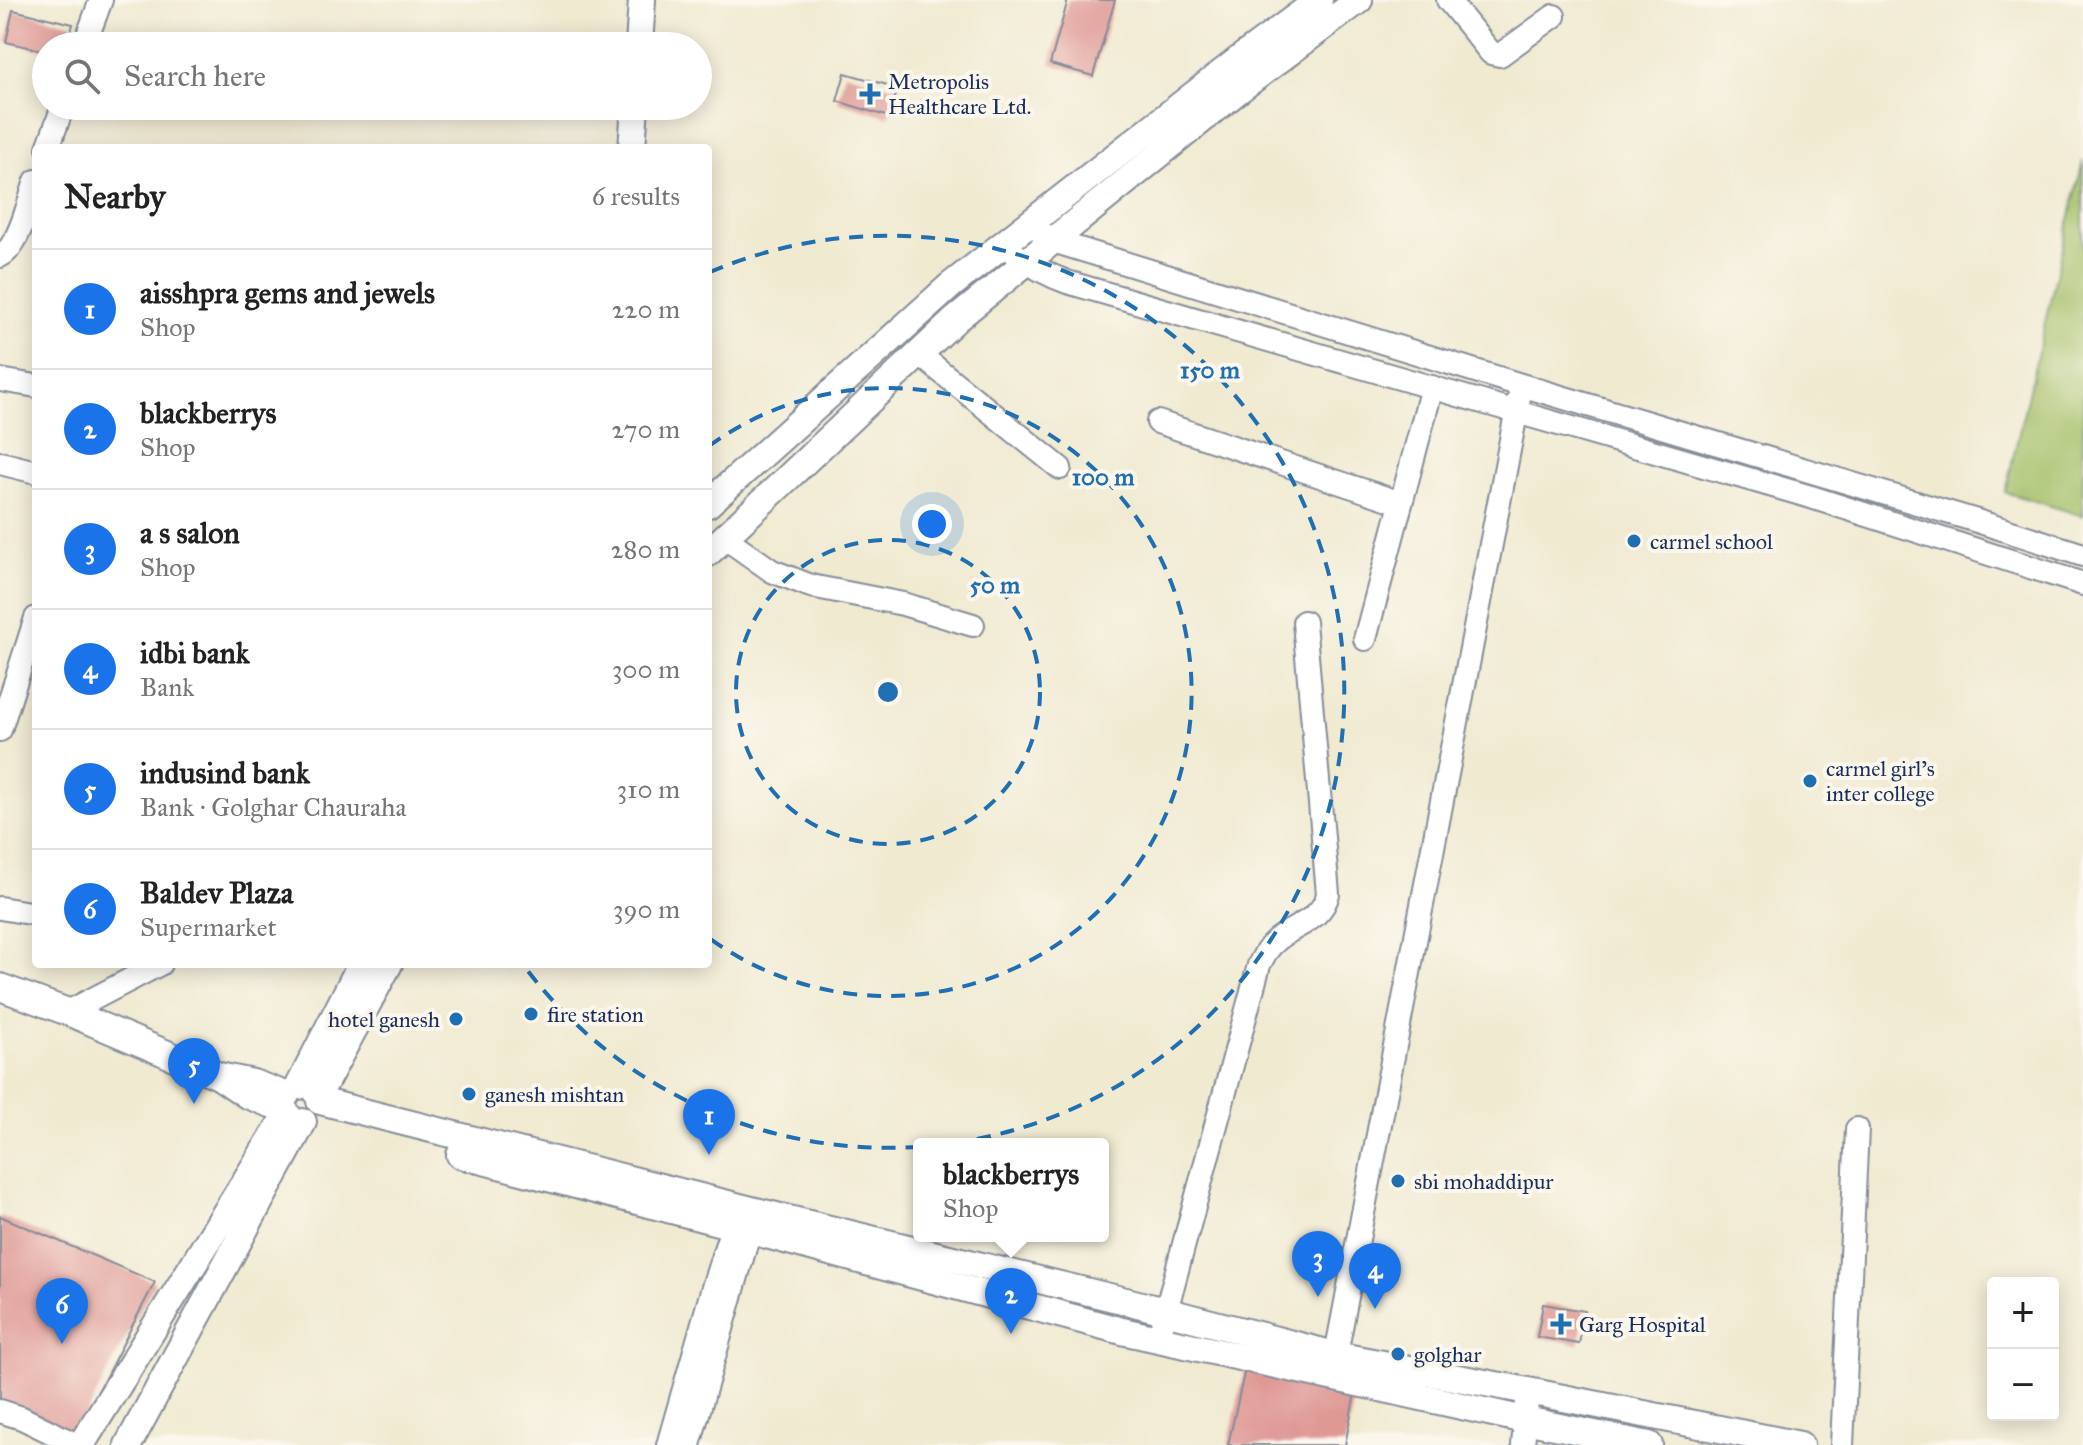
<!DOCTYPE html>
<meta charset="utf-8">
<style>
body{margin:0;font-family:"IM FELL Great Primer",serif;background:#f6f6f6;color:#222}
.controls{position:absolute;right:24px;bottom:24px;display:grid;overflow:hidden;border-radius:8px;box-shadow:0 4px 20px #0003}
.controls button{width:72px;height:72px;display:grid;place-items:center;padding:0;border:0;border-bottom:2px solid #e0e0e0;background:#fff;color:#222;font:40px sans-serif}
.you{position:absolute;left:932px;top:524px;width:28px;height:28px;margin:-20px;border:6px solid #fff;border-radius:50%;background:#1a73e8;box-shadow:0 0 0 12px #1a73e833}
.badge{display:grid;place-items:center;width:52px;height:52px;border-radius:50%;background:#1a73e8;color:#fff;font-size:26px;font-weight:700}
.pin{position:absolute;translate:-50% -66px;filter:drop-shadow(0 2px 4px #0008)}
.pin::after{content:'';position:absolute;top:42px;width:28px;height:24px;background:inherit;clip-path:polygon(0 0,100% 0,50% 100%)}
.popup{position:absolute;left:913px;top:1138px;width:196px;height:104px;box-sizing:border-box;display:grid;place-content:center;border-radius:8px;background:#fff;filter:drop-shadow(0 2px 6px #0005);font-size:26px;white-space:nowrap;color:#767676}
.popup b{font-size:30px;color:#222}
.popup::after{content:'';position:absolute;left:50%;top:100%;margin-left:-16px;border:16px solid transparent;border-top-color:#fff}
.list{margin:0;padding:0;list-style:none}
h2{display:flex;justify-content:space-between;align-items:center;height:104px;margin:0;padding:0 32px;font-size:34px}
h2 small{font-size:26px;font-weight:400;color:#767676}
.list li{display:grid;grid-template-columns:52px 1fr auto;gap:24px;align-items:center;box-sizing:border-box;height:120px;padding:0 32px;border-top:2px solid #e0e0e0}
.list b{display:block;font-size:30px;white-space:nowrap}
.list p{margin:0;font-size:26px;white-space:nowrap;color:#767676}
.list em{font-size:26px;font-style:normal;color:#767676}
.icon{flex:none;width:44px;height:44px;fill:none;stroke:currentColor;stroke-width:2;stroke-linecap:round;stroke-linejoin:round}
.map{position:relative;flex:none;width:2083px;height:1445px;overflow:hidden}
.search{position:absolute;background:#fff;box-shadow:0 4px 20px #0003;left:32px;top:32px;width:680px;height:88px;display:flex;align-items:center;gap:20px;box-sizing:border-box;padding:0 28px;border-radius:44px;color:#767676;font-size:30px}
.panel{position:absolute;background:#fff;box-shadow:0 4px 20px #0003;left:32px;top:144px;width:680px;height:824px;border-radius:8px}
.map>svg:first-child{display:block}
</style>
<div class="map">
<svg width="2083" height="1445" viewBox="0 0 2083 1445">
<rect width="100%" height="100%" fill="#fbf7ec"/>
<filter id="ink" filterUnits="userSpaceOnUse"><feTurbulence type="fractalNoise" baseFrequency=".0125" numOctaves="2"/><feDisplacementMap in="SourceGraphic" scale="16" xChannelSelector="R" yChannelSelector="G"/><feConvolveMatrix kernelMatrix="1 2 1 2 8 2 1 2 1" color-interpolation-filters="sRGB"/></filter>
<filter id="wash" filterUnits="userSpaceOnUse"><feTurbulence type="fractalNoise" baseFrequency=".006" numOctaves="4" result="noise"/><feDisplacementMap in="SourceGraphic" scale="32" xChannelSelector="R" yChannelSelector="G"/><feGaussianBlur stdDeviation="1.8" result="paint"/><feColorMatrix in="noise" values="0 0 0 0 0 0 0 0 0 0 0 0 0 0 0 0 0 1.4 0 .05"/><feComposite in="paint" operator="in"/></filter>
<g filter="url(#wash)">
<rect width="100%" height="100%" fill="#f0ead1"/>
<!-- green -->
<path fill="#a3be65" stroke="#5f7662" stroke-width="2" d="M2083 161V516L2005 492Z"/>
<g id="blocks">
<!-- building -->
<g fill="#df9995">
<path d="M1068 0H1115L1093 76 1050 64Z"/>
<path d="M13 10 73 24 67 46H46V51L6 42Z"/>
<path d="M845 73 898 88 889 117 837 101Z"/>
<path d="M0 1216 155 1282 77 1432 0 1405Z"/>
<path d="M1543 1304 1585 1311 1579 1344 1537 1337Z"/>
<path d="M1245 1369 1355 1393 1345 1445H1228Z"/>
</g>
</g>
</g>
<g filter="url(#ink)">
<use href="#blocks" fill-opacity="0" stroke="#868c98" stroke-width="2"/>
<g fill="none" stroke-linecap="round" stroke-linejoin="round">
<!-- minor casing -->
<g stroke="#868c98" stroke-width="26">
<g id="minor">
<path d="M1448 0 1491 53 1500 55 1554 16"/>
<path d="M84 46 101 0"/>
<path d="M48 148 63 106"/>
<path d="M1029 223 1053 241 1521 385 1977 521 2083 555"/>
<path d="M1002 244C1023 261 1042 273 1067 282L1811 497 2083 584"/>
<path d="M0 256C19 248 29 201 36 181"/>
<path d="M919 354 1060 468"/>
<path d="M0 380 36 386"/>
<path d="M1158 422 1401 503"/>
<path d="M0 463 36 472"/>
<path d="M724 537 772 571 811 586 903 604 973 625"/>
<path d="M1365 639 1432 387"/>
<path d="M0 730 36 618"/>
<path d="M0 908 36 914"/>
<path d="M68 1012 160 964"/>
<path d="M1162 1326 1259 965C1264 955 1268 947 1277 940 1296 924 1321 921 1328 894L1304 622"/>
<path d="M1333 1370 1519 398"/>
<path d="M0 1411 22 1418 77 1445"/>
<path d="M668 1445 714 1284 737 1212"/>
<path d="M689 1445 754 1216"/>
<path d="M1523 1445 1528 1391"/>
<path d="M1842 1445 1857 1129"/>
</g>
</g>
<!-- major casing -->
<g stroke="#868c98" stroke-width="30">
<g id="major">
<path d="M639 46 642 0"/>
<path d="M632 148 635 106"/>
<path d="M708 504 950 286 1242 57 1319 0"/>
<path d="M708 553 955 320 1240 89 1359 0"/>
<path d="M0 987 68 1012 219 1076"/>
<path d="M299 1086 361 964"/>
<path d="M318 1095 389 964"/>
<path d="M320 1101 756 1211 1130 1302 1335 1355 1528 1391 1800 1445"/>
<path d="M284 1109 247 1095 219 1076 253 1083 286 1095"/>
<path d="M460 1155 733 1226 1122 1331 1525 1420 1649 1445"/>
<path d="M81 1445 287 1114"/>
<path d="M128 1445 303 1122"/>
</g>
</g>
<!-- minor -->
<use href="#minor" stroke="#fff" stroke-width="22"/>
<!-- major -->
<use href="#major" stroke="#fff" stroke-width="26"/>
</g>
</g>
<!-- distance rings -->
<g fill="none" stroke="#1f6fb2" stroke-width="4" stroke-dasharray="14 10">
<circle cx="888" cy="692" r="152"/>
<path d="M709 446A304 304 0 1 1 709 938"/>
<path d="M710 272A456 456 0 1 1 524 966"/>
</g>
<!-- markers -->
<g fill="#1f6fb2" stroke="#fbf7ec" stroke-width="3">
<path d="M866 82h8v8h8v8h-8v8h-8v-8h-8v-8h8z"/>
<circle cx="1634" cy="541" r="8"/>
<circle cx="1810" cy="781" r="8"/>
<circle cx="531" cy="1014" r="8"/>
<circle cx="456" cy="1019" r="8"/>
<circle cx="469" cy="1094" r="8"/>
<circle cx="1398" cy="1181" r="8"/>
<path d="M1557 1312h8v8h8v8h-8v8h-8v-8h-8v-8h8z"/>
<circle cx="1398" cy="1354" r="8"/>
</g>
<g text-anchor="middle" dominant-baseline="central" stroke-width="8" stroke-linejoin="round" paint-order="stroke">
<!-- poi labels -->
<g font-size="22" fill="#1b2f5e" stroke="#fbf7ec" text-anchor="start">
<text x="888" y="81">Metropolis<tspan x="888" dy="25">Healthcare Ltd.</tspan></text>
<text x="1650" y="541">carmel school</text>
<text x="1826" y="768">carmel girl's<tspan x="1826" dy="25">inter college</tspan></text>
<text x="547" y="1014">fire station</text>
<text x="440" y="1019" text-anchor="end">hotel ganesh</text>
<text x="485" y="1094">ganesh mishtan</text>
<text x="1414" y="1181">sbi mohaddipur</text>
<text x="1579" y="1324">Garg Hospital</text>
<text x="1414" y="1354">golghar</text>
</g>
</g>
<circle cx="888" cy="692" r="12" fill="#1f6fb2" stroke="#fbf7ec" stroke-width="4"/>
<g font-size="24" text-anchor="middle" font-weight="bold" fill="#1f6fb2" stroke="#fbf7ec" stroke-width="8" stroke-linejoin="round" paint-order="stroke">
<text x="1210" y="378">150 m</text>
<text x="1103" y="485">100 m</text>
<text x="995" y="593">50 m</text>
</g>
</svg>
<div class="controls">
<button>+</button>
<button>−</button>
</div>
<div class="you"></div>
<div class="pin badge" style="left:709px;top:1155px">1</div>
<div class="pin badge" style="left:1011px;top:1334px">2</div>
<div class="popup"><b>blackberrys</b>Shop</div>
<div class="pin badge" style="left:1318px;top:1297px">3</div>
<div class="pin badge" style="left:1375px;top:1309px">4</div>
<div class="pin badge" style="left:194px;top:1104px">5</div>
<div class="pin badge" style="left:62px;top:1344px">6</div>
<div class="search"><svg class="icon" aria-label="search" viewBox="0 0 24 24"><circle cx="10" cy="10" r="6"/><path d="M15 15l6 6"/></svg>Search here</div>
<section class="panel">
<h2>Nearby<small>6 results</small></h2>
<ul class="list">
<li><span class="badge">1</span><div><b>aisshpra gems and jewels</b><p>Shop</p></div><em>220 m</em></li>
<li><span class="badge">2</span><div><b>blackberrys</b><p>Shop</p></div><em>270 m</em></li>
<li><span class="badge">3</span><div><b>a s salon</b><p>Shop</p></div><em>280 m</em></li>
<li><span class="badge">4</span><div><b>idbi bank</b><p>Bank</p></div><em>300 m</em></li>
<li><span class="badge">5</span><div><b>indusind bank</b><p>Bank · Golghar Chauraha</p></div><em>310 m</em></li>
<li><span class="badge">6</span><div><b>Baldev Plaza</b><p>Supermarket</p></div><em>390 m</em></li>
</ul>
</section>
</div>
